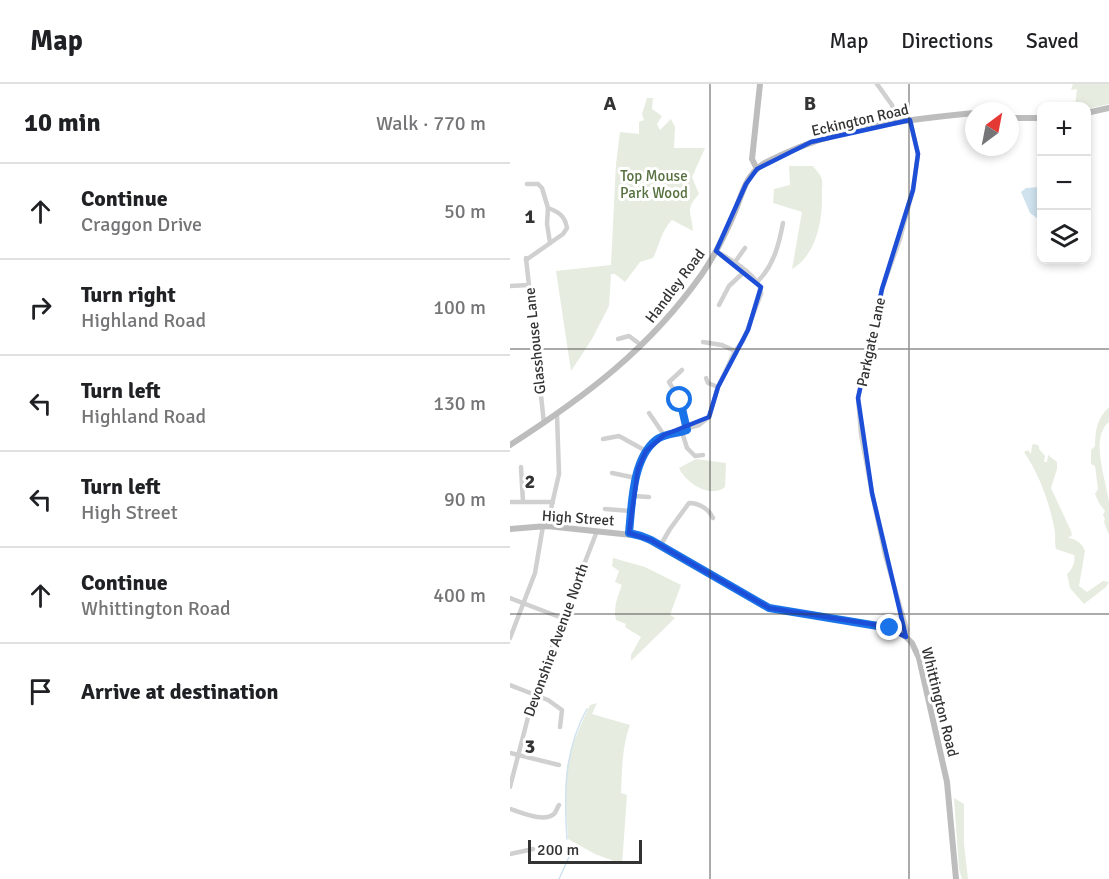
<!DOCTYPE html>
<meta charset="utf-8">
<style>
body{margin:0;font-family:Signika,sans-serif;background:#f2f2f2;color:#202124}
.controls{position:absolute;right:18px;top:18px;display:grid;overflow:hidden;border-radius:12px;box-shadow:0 3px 9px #0003}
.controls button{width:54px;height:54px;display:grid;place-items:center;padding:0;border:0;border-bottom:2px solid #e0e0e0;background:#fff;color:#202124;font:30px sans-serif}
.compass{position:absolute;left:455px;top:18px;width:54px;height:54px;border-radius:50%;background:#fff;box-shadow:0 3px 9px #0003;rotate:32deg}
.scale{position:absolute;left:18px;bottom:15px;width:114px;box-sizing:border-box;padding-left:6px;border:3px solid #333;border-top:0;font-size:16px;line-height:21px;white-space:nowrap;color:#333;-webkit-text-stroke:4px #fff;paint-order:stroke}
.stop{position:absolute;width:18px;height:18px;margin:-14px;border:4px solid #1a73e8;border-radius:50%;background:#fff}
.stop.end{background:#1a73e8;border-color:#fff;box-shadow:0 2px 6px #0008}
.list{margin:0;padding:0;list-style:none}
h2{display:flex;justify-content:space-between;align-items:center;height:78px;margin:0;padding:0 24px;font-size:26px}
h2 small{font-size:20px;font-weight:400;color:#757577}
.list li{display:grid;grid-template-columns:39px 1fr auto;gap:18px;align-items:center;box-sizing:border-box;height:96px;padding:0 24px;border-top:2px solid #e0e0e0}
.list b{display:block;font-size:22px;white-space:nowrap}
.list p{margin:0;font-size:20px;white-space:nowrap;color:#757577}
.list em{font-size:20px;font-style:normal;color:#757577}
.icon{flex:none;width:33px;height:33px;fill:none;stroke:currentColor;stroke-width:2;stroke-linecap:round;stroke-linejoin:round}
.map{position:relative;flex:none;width:599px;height:795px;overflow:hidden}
header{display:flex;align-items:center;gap:36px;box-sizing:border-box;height:84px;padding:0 30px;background:#fff;border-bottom:2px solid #e0e0e0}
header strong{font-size:28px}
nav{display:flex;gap:33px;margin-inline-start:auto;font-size:21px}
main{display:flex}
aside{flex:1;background:#fff}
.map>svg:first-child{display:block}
</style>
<header>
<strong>Map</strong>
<nav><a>Map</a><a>Directions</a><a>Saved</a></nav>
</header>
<main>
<aside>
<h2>10 min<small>Walk · 770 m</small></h2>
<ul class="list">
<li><svg class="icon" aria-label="ahead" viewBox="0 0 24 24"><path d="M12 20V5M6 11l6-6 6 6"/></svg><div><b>Continue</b><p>Craggon Drive</p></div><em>50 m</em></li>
<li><svg class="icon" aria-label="right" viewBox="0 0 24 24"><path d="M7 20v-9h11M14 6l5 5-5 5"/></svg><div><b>Turn right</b><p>Highland Road</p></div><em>100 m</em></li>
<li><svg class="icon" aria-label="left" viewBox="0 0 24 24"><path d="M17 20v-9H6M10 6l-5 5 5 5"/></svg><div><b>Turn left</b><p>Highland Road</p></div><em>130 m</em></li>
<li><svg class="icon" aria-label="left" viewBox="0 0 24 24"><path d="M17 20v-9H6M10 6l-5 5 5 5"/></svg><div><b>Turn left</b><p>High Street</p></div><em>90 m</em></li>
<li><svg class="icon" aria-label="ahead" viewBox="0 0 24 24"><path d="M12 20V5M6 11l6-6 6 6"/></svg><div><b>Continue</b><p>Whittington Road</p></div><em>400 m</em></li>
<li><svg class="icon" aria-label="arrive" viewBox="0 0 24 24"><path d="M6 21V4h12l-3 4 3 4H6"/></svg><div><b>Arrive at destination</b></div></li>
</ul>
</aside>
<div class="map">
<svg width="599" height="795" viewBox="0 0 599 795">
<rect width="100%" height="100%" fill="#fff"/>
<!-- green -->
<g fill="#e6ecdf">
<path d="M563 0H599V20L577 25 576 22H565L567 5 561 6Z"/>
<path d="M137 14H143L142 25 152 32 147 40 150 46 161 35 165 43 164 64H195L182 93 189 110C174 126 182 129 183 147L162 136C151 147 150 160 143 174L130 178 115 198 105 190H101L99 222 82 255 61 287 46 187 101 181 106 80 110 48 129 50V38L134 36 132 30Z"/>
<path d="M279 82H303C305 85 310 90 311 93 313 97 312 104 312 108 313 134 307 171 282 185L292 128 263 119 264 105 280 101Z"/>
<path d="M599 323V338C579 354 597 398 599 419 599 429 599 441 599 451L594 438 595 435 593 431 595 427 589 419 585 410 588 405 585 382 581 380V366L585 362C585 347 587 334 599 323Z"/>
<path d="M525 360 529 362V365L535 372 534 378H537L538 371 547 378V385L541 404 561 447 562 451 558 454C566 455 572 459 575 467L569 502 577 508 593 497 599 498 596 503 574 520 560 504 557 490C562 486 566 477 564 471L546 465C544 457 546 451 544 443 539 417 529 390 514 368L518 366 521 370 522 361Z"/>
<path d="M186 375 216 379 215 403C200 415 176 399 169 384Z"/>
<path d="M103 474 135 483 171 501 160 531 165 534 121 577V571L131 553 115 543 116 540 106 536C103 523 108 512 112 501L105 498 109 487 102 482Z"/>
<path d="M87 619 82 630 120 641C112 662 112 687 111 709L117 711 112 780 85 770 58 755C57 732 54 707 57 683 61 661 71 641 80 621Z"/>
<path d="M444 714 454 720V760L458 795H452L449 785Z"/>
</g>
<!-- water -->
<path fill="#cfe2ee" d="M531 103H532L531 137 520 129 511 108 516 104Z"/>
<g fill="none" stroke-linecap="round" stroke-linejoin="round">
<!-- stream -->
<g stroke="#cfe2ee" stroke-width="1.5">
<path d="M57 755C54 709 54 666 77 625"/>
<path d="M60 766V769"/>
<path d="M49 795 59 773"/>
</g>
<!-- street -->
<g stroke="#d0d0d0" stroke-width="4.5">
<path d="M367 0 382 21 387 38"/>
<path d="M38 124 37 140 40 159"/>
<path d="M16 174 34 339"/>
<path d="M16 176 53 150 57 144C55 132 49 128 38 124L32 104 28 100H17"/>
<path d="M225 178 235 164"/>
<path d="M248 197C264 181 269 160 273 139"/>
<path d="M0 202 19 201"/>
<path d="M209 221 219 202 235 187"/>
<path d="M108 255 119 252 131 261"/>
<path d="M193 258 212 261 225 267"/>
<path d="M172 286 159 298 170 316 177 346"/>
<path d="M196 294 198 299 208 303"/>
<path d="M139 329 154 351"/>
<path d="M172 348 177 364 185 372 193 371"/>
<path d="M93 355 109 352 136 367"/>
<path d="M11 383 13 418"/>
<path d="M102 389 126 394"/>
<path d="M123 412 139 413"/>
<path d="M0 418H43"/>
<path d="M95 425 121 427"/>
<path d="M37 442 49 390 47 331"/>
<path d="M119 449 128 385 136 367 146 356 154 351 189 341 199 333 208 303 225 267 233 257 251 210C252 193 220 175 206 167"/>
<path d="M150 462 160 445 179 419C189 419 199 425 203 434"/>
<path d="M0 514 52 534"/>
<path d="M396 553 397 546 375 471 362 409 351 350 348 314 367 235 372 205 390 155 403 106 408 70 400 36"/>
<path d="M0 554 25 489 33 442"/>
<path d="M0 601 38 616 52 626 50 643"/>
<path d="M0 669 49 681"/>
<path d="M0 703 24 610 87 447"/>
<path d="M0 725C11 728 33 739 44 730 46 728 47 724 49 721"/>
<path d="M0 770 23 765"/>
</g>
<!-- secondary -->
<g stroke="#bdbdbd" stroke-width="6">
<path d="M576 29 599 24"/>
<path d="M500 34H532"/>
<path d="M247 85 242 75 250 0"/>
<path d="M0 361C76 312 139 265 192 190 205 171 215 151 224 130 232 111 235 92 253 80 261 75 270 72 278 68 336 42 401 35 464 29"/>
<path d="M0 445 37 442 131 452 259 524 373 542 387 547 396 553 402 559 409 574 437 698 446 795"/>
</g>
</g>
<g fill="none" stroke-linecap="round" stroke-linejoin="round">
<!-- route -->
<path stroke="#1a73e8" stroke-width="8" d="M170 316 177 346C167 350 155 349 146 356 122 375 122 421 119 449L131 452 141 456 259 524 380 544"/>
</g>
<!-- marked area -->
<path fill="none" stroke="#1d4ed8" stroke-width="4.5" stroke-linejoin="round" d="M400 36 408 70 403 106 372 205 348 314 362 409 396 553 373 542 259 524 141 456 119 449 128 385 136 367 154 351 199 333 208 303 238 246 251 203 206 167 236 100 247 85 301 58Z"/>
<!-- grid -->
<path fill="none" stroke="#333" stroke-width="1.5" stroke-opacity="0.55" d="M200 0V795M399 0V795M0 265H599M0 530H599"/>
<g text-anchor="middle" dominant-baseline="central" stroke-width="6" stroke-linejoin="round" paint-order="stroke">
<!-- street labels -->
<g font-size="15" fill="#333" stroke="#fff">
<text transform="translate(350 36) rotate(-13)">Eckington Road</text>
<text transform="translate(165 202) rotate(-53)">Handley Road</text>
<text transform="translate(25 257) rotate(-96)">Glasshouse Lane</text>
<text transform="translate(361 258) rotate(-78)">Parkgate Lane</text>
<text transform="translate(68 434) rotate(4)">High Street</text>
<text transform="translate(46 556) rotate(-70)">Devonshire Avenue North</text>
<text transform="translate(430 618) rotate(76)">Whittington Road</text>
</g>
<!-- park labels -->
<g font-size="15" fill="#56703f" stroke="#fff">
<text x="144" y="92">Top Mouse<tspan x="144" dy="17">Park Wood</tspan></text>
</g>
</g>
<g font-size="20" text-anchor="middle" font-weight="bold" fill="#333" stroke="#fff" stroke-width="6" stroke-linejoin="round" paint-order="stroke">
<text x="100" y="26">A</text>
<text x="300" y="26">B</text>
<text x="20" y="139">1</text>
<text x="20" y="404">2</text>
<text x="20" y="669">3</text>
</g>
</svg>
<div class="controls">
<button>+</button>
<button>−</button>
<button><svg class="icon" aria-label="layers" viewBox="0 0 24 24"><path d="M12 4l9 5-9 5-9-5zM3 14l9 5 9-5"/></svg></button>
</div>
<svg class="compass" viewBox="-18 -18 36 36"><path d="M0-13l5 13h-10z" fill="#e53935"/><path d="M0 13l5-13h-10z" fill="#757577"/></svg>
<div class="scale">200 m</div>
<div class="stop" style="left:170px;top:316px"></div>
<div class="stop end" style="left:380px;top:544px"></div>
</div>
</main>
